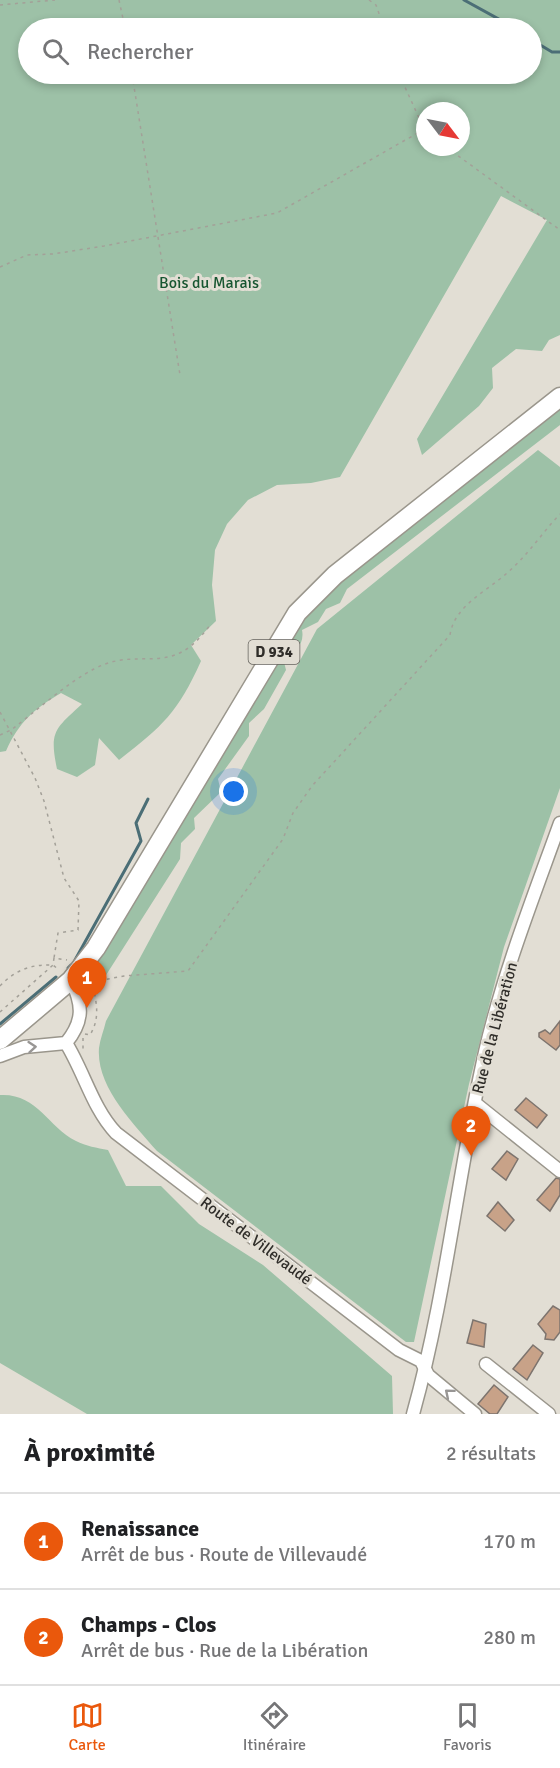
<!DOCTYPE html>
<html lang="fr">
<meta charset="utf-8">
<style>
body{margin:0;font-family:Signika,sans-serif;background:#f6f6f6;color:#202124}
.compass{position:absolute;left:416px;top:102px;width:54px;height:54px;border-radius:50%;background:#fff;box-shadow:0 3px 9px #0003;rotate:122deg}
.you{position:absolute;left:234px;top:792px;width:21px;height:21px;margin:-15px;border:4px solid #fff;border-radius:50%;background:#1a73e8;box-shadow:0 0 0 9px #1a73e833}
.badge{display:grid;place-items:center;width:39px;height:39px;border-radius:50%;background:#ea580c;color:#fff;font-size:20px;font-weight:700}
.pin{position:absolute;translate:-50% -50px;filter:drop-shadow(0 2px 3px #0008)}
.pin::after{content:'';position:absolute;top:32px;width:21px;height:18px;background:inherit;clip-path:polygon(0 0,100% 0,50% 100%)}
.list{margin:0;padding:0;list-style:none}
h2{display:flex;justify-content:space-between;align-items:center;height:78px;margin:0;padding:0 24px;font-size:26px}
h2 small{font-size:20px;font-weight:400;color:#757577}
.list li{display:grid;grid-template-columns:39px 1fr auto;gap:18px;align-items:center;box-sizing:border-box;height:96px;padding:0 24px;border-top:2px solid #e0e0e0}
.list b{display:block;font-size:22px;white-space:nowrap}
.list p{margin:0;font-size:20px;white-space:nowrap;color:#757577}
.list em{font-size:20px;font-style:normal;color:#757577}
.icon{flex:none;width:33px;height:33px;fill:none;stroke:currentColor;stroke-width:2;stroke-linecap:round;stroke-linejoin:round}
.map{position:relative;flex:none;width:560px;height:1414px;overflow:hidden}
.search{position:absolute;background:#fff;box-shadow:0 3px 9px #0003;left:18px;right:18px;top:18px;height:66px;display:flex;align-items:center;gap:15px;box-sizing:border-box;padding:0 21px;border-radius:33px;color:#757577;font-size:22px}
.sheet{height:270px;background:#fff}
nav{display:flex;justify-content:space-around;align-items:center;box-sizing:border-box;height:84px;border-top:2px solid #e0e0e0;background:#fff;font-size:16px;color:#757577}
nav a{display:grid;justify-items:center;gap:3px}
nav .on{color:#ea580c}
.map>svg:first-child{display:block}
</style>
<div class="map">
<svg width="560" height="1414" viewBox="0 0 560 1414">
<rect width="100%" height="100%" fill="#e2ded4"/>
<!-- green -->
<g fill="#9dc1a7" fill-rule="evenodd">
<path d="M0 0H560V335L549 340 542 351 516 349 492 368 493 388 479 406 422 455 417 439 547 220 501 196 340 477 311 483 277 485 248 500 227 524 215 550 212 585 216 621 191 645 201 661C178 712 163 726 119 760L99 738 95 765 77 777 57 769C49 731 55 729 82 704L61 693C34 709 19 722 6 751L0 752ZM532 28V74H28V28ZM425 111H461V147H425Z"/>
<path d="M560 405V425L347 589 340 603 326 609 318 622 302 630C305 645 294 653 284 662L286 670 264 709 249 723V736L218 779 221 792 194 818 195 829 181 843 180 859 101 983 88 993 81 987 82 977 290 635 324 595Z"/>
<path d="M538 450 560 467V788L504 947 469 1084 414 1342H406L157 1151C134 1124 96 1087 99 1048 100 1039 104 1030 106 1021L317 629Z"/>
<path d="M0 1095C37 1093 47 1126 76 1141 86 1146 97 1148 108 1150L126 1186H161L199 1224 263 1265 392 1376 393 1414H87L0 1363Z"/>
</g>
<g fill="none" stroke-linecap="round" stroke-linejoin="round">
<!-- stream -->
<g stroke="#4b6e76" stroke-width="3">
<path d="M464 0 515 28"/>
<path d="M532 40 552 52H560"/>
<path d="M75 960 141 841 136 823 148 799"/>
<path d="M68 968 71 965"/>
<path d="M0 1024 56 977"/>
</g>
</g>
<!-- building -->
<g fill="#c8a288" stroke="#7d746e" stroke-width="1.5">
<path d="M560 1021V1045L556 1050 539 1037V1033L545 1030 550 1034Z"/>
<path d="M526 1098 547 1115 537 1128 515 1110Z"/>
<path d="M507 1151 518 1159 506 1180 492 1169Z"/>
<path d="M556 1178 560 1179V1195L550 1211 537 1200Z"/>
<path d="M498 1202 514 1220 505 1231 487 1216Z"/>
<path d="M553 1306 560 1310V1332L554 1340 545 1339 546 1334 538 1324Z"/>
<path d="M473 1320 486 1324 484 1347 467 1343Z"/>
<path d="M533 1345 543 1353 527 1380 513 1369Z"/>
<path d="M494 1385 508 1397 497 1414H490L478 1404Z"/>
</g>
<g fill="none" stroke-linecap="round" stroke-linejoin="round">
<!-- minor casing -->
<g stroke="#9a968c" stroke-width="15">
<g id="minor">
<path d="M66 1043C84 1072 93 1109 116 1133L399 1350 421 1361 428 1375 475 1414"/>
<path d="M0 1056 24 1047 66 1043C84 1021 83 1005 71 980"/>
<path d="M475 1103 560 1171"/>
<path d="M486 1364 549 1414"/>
<path d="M413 1414C446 1296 458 1172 485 1052 503 974 533 898 560 823"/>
</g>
</g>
<!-- primary casing -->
<g stroke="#9a968c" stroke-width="21">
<path id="primary" d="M0 1040 71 980 96 948 297 613 335 575 560 397"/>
</g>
<!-- path -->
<g stroke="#a3a098" stroke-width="1.5" stroke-dasharray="3 4.5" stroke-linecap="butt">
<path d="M119 0 125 28"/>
<path d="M369 0 376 5 384 28"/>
<path d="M0 5 55 0"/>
<path d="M132 74 180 375"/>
<path d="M399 74 425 131"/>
<path d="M446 147 560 230"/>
<path d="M0 267 27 255 53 254 104 246 277 213 423 130"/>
<path d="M0 712 35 778 44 801 64 878 79 901 78 930 58 933 54 958"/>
<path d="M0 735 11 730C36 711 67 683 94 669 141 644 170 681 210 625"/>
<path d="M92 982 124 976 188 971 283 839 293 813 312 786 450 635C454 606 487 591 507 573 527 556 542 533 560 514"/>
<path d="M0 986C15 970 31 964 53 965L59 970"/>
<path d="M0 1012 53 965 54 958 67 960"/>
<path d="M85 1034 90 1035C101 1017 96 1001 92 982L89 979"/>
<path d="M83 1038V1049"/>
</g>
<!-- minor -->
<use href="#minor" stroke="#fff" stroke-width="12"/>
<!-- primary -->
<use href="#primary" stroke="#fff" stroke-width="18"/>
</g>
<!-- one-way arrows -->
<defs><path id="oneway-chevron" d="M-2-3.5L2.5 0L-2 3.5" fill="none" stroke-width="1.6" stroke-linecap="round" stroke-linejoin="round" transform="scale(1.5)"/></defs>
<g stroke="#989694">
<use href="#oneway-chevron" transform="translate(32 1047) rotate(-5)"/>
<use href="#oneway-chevron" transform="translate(449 1393) rotate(-140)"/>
</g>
<g text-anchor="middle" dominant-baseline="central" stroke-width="6" stroke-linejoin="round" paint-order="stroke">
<!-- shield labels -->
<rect fill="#e2ded4" stroke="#65635d" stroke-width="1.5" x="248.5" y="640" width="51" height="24" rx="4.5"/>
<g font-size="15" font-weight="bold" fill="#302e2a">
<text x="274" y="652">D 934</text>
</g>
<!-- park labels -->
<g font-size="16" fill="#175631" stroke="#e2ded4">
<text x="209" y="283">Bois du Marais</text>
</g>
<!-- street labels -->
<g font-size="16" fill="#302e2a" stroke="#e2ded4">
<text transform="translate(495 1028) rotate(-75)">Rue de la Libération</text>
<text transform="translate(256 1241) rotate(37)">Route de Villevaudé</text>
</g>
</g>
</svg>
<svg class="compass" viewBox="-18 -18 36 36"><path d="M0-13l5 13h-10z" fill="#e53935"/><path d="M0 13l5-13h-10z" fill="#757577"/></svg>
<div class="you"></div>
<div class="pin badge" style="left:87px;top:1008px">1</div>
<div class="pin badge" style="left:471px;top:1156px">2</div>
<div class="search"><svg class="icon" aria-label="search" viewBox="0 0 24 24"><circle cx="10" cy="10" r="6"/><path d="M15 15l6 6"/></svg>Rechercher</div>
</div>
<section class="sheet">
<h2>À proximité<small>2 résultats</small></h2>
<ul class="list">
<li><span class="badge">1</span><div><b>Renaissance</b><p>Arrêt de bus · Route de Villevaudé</p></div><em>170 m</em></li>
<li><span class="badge">2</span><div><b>Champs - Clos</b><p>Arrêt de bus · Rue de la Libération</p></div><em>280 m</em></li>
</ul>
</section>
<nav>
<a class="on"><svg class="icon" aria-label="map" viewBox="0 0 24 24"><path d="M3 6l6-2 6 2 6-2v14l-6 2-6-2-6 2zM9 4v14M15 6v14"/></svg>Carte</a>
<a><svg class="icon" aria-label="directions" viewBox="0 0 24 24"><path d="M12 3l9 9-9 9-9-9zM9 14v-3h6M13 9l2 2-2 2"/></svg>Itinéraire</a>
<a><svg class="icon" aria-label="saved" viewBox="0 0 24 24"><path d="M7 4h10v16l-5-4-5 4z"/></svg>Favoris</a>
</nav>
